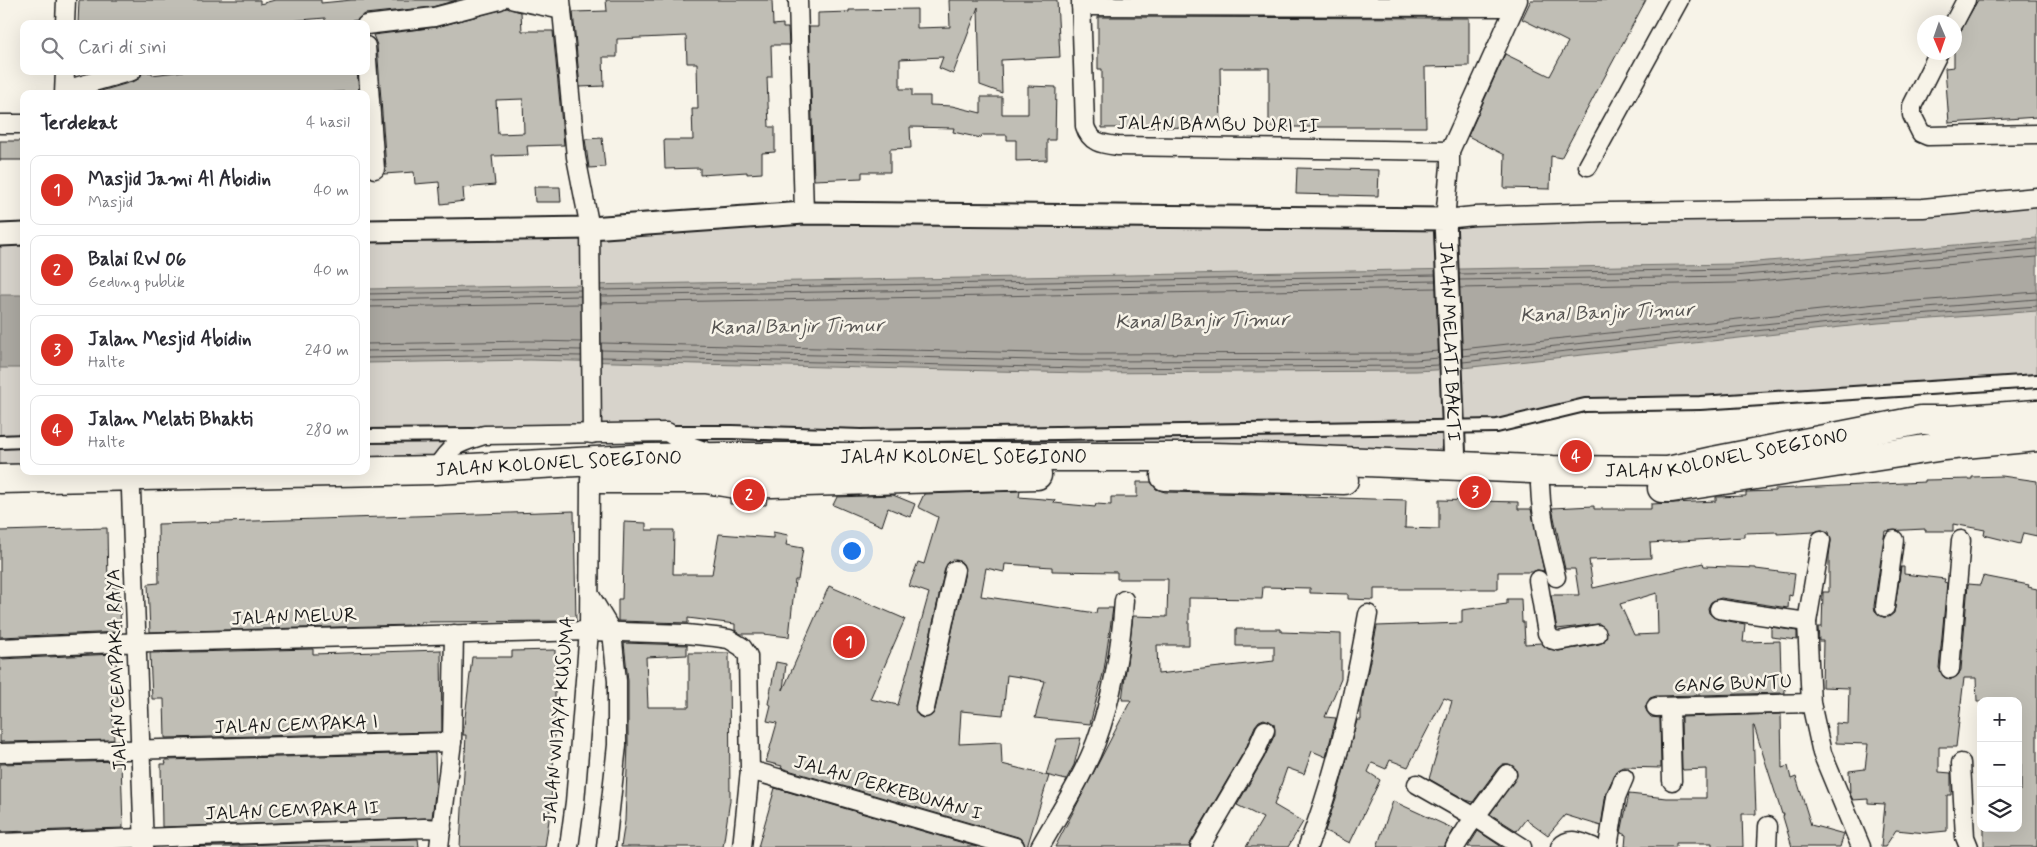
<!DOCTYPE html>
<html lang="id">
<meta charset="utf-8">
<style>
body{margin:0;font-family:Mynerve,sans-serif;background:#f2f2f3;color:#2b2b33}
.controls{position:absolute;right:15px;bottom:15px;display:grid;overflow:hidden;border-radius:10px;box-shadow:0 5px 20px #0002}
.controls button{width:45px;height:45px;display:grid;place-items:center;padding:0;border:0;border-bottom:1px solid #e1e1e2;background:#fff;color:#2b2b33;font:25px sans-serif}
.compass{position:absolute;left:1917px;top:15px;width:45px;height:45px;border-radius:50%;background:#fff;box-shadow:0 5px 20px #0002;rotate:178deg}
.you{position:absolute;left:851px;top:550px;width:18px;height:18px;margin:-12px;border:4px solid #fff;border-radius:50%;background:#1a73e8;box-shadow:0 0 0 8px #1a73e833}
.badge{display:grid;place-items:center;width:32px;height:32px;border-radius:50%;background:#d93025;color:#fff;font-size:16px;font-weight:700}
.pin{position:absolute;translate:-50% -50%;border:2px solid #fff;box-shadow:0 1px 5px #0006}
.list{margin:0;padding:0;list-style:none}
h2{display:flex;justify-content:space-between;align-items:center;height:65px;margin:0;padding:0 20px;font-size:21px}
h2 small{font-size:16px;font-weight:400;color:#7c7c81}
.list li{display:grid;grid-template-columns:32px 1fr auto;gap:15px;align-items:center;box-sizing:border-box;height:70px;margin:0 10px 10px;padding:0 10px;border:1px solid #e1e1e2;border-radius:10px}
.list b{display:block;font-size:19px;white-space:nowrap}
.list p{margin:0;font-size:16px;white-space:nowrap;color:#7c7c81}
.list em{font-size:16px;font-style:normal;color:#7c7c81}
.icon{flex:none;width:28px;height:28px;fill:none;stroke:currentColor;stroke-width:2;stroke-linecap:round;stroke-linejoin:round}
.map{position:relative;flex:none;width:2037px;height:847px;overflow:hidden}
.search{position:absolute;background:#fff;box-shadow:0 5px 20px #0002;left:20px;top:20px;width:350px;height:55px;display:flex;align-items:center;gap:12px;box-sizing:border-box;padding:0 18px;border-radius:10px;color:#7c7c81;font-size:19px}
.panel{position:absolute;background:#fff;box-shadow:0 5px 20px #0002;left:20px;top:90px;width:350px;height:385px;border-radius:10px}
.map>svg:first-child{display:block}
</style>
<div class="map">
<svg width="2037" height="847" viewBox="0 0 2037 847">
<rect width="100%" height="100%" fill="#f7f3e8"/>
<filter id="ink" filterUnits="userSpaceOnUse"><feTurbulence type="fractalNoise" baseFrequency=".02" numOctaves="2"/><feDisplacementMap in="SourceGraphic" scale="10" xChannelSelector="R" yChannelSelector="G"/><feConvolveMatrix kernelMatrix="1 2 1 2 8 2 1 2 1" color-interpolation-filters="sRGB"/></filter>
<g filter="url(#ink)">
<!-- green -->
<g fill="#d7d3cb" stroke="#7a7874">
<path d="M2037 195V381L1585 405 1497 426H1455V465L722 457 667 432 484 435 435 470 0 479V442H24V471H366V231L804 213 1867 208Z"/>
<path d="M24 234V440H0V235Z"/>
</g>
<!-- water -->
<g fill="#aca9a2" stroke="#72716c">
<path d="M2037 238V311L1878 323 1453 369 1416 371 1081 373 530 360 366 363V289L1733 264Z"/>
<rect x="0" y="295" width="24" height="73"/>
</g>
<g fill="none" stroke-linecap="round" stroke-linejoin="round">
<!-- shore -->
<g stroke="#565452" stroke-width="1">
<path d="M1459 274 1734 269 2037 243"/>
<path d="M1459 280 1734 276 2037 249"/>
<path d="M1460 288 1734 283 2037 257"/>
<path d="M601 290 1435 275"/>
<path d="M366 294 581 290"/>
<path d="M601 296 1436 281"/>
<path d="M366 300 581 296"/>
<path d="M601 303 1436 288"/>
<path d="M366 307 581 304"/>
<path d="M601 343 1081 354 1415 353 1438 351"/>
<path d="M366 344 529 341 581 342"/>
<path d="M1462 349 1876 304 2037 292"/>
<path d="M601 350 1081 361 1415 360 1439 358"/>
<path d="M366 351 530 349 581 350"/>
<path d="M1462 356 1877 312 2037 299"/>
<path d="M601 357 1081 368 1416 366 1439 365"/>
<path d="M366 358 530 355 581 356"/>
<path d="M1463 362 1877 318 2037 306"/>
</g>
</g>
<!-- building -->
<g fill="#c0beb5" stroke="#1c1c1c" fill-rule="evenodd">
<path d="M79 0H260V4L275 0H321V3L352 0H457L432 7 365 14 357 20 345 22 325 23V18L289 21V24H78Z"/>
<path d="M606 0H772L773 25 783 24V28H788L789 45H771L772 77H767L768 104 769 127H775V152L762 153V173L747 174V172L700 175V168L665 169 664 140H693L692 109H698L697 63H687L686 36 617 39V57H603L604 86 580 87 573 12 607 11Z"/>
<path d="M949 0H1057L1060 57 1001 60 1002 93 980 85 978 7 953 74 939 68 943 57 900 59V89H912V96H930V105L952 106 981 113V97H1002V114H1028V86L1056 87 1055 140H1047V160L1016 161V140H1007V135H982L981 138 953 132 954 128 910 127 911 148 890 149V172H862V178L814 180 809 27H818V13L849 12V10L917 9V28L950 27Z"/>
<path d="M1531 0H1646L1561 158 1551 156 1550 189 1504 188 1505 155 1468 136 1505 54 1550 76 1568 42 1522 19Z"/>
<path d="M1978 0H2037V117L1949 123 1945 68 1954 67V42Z"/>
<path d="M507 8 521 12 522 31H553L564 145 527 146 528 155 492 156 495 185 463 188 464 201 441 204 439 182 415 184 414 172 384 174 386 168 377 45 373 35 437 27ZM523 99 524 133 498 134 496 100Z"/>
<path d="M1098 17 1469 18V66L1425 67 1426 127H1269V68H1220L1221 127 1102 128V69H1098Z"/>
<path d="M184 71H357L359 91 303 94H91L135 81 140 78 142 73 152 72V75Z"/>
<path d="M602 138 605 167 589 168 585 139Z"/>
<rect x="0" y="141" width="24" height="19"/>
<path d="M1297 168 1379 170 1378 196 1296 194Z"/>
<path d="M534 187H560L561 202H535Z"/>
<path d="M2002 476 2037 481V536L2023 533 2020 544 1984 535 1985 530 1953 524V531H1925V529L1885 531 1874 606 1875 611 1883 617H1889L1894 613 1901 567H1904V574L1945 579 1944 582 1947 583 1939 668 1944 677 1950 680 1958 675 1961 670 1968 584 1980 585 1983 576 2029 585 2028 587 2037 589V847H1984V828H2018V790H2021V764H2018V701H1977L1976 678H1964L1956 747H1939V772L1951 773V795H1947V831L1926 833 1896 830 1885 847H1881L1885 804 1868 803V799L1853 800 1850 794 1849 771 1865 769 1868 744 1836 743V723L1848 724 1849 688 1822 687 1823 641H1819L1818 627H1822L1823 592H1829V556L1831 541 1829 532 1822 530 1814 532 1777 534V532L1744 533V537L1650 543 1651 558 1589 560 1593 588 1703 563 1704 566 1756 568V569L1795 574 1792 596 1789 595 1788 608 1721 598 1711 602 1708 608 1709 613 1717 619 1745 624 1743 642 1780 641 1781 674H1784L1785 693 1656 696 1650 698 1645 707 1647 712 1651 717 1660 718 1661 768 1623 767 1617 770 1606 793 1601 826 1565 815 1548 835 1526 819 1517 831 1490 814 1517 776 1516 769 1509 764H1503L1498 768 1473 802 1466 800 1429 779 1452 701 1444 698 1408 767 1390 760 1386 769 1372 763 1368 772 1380 780 1350 843 1325 831 1338 792 1357 720H1361V705L1377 626 1462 623V610L1507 604V599H1521L1522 622H1524L1525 644 1541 643 1548 649 1559 651 1599 644 1604 642 1607 632 1600 624 1557 629 1551 595H1579L1575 569H1565L1552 508 1594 506V509H1651V504L1716 501V497L1746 496V492L1775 491V489L1925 482V480L1972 479V477ZM1657 593 1658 634 1634 635 1620 604Z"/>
<path d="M1137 482H1151L1156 489 1165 492 1306 495V497L1406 500 1405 528 1439 529V500L1518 502V509H1531L1544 571 1537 570 1532 572H1498V589H1374V600L1348 599V594L1310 593V588L1263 587 1262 599 1189 598V645H1157L1158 674 1274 661V646H1236V629H1281V632L1341 634V679L1325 717 1336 718 1326 757 1312 751 1304 774 1287 768 1274 805 1303 822 1288 847H1246L1263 818 1237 805 1264 758 1275 734 1274 724 1264 719 1259 721 1255 726 1246 748 1191 842 1189 847H1055L1131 700H1122L1133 616 1167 617 1168 579H1117V572L1052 571V567L1005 564 1004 572 986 568 981 596 1096 613 1097 608H1113L1104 670 1090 724 1035 718 1045 681 1007 675 1003 715 961 711 959 744 1001 742 1002 764 1049 776 1027 847H1025L1023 840 1018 837 781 768 782 766 766 762 777 723 767 721 771 705 768 704 776 662 786 664 783 690 829 586 905 619 870 699 898 705 929 593 909 586 918 562 924 564 938 517 918 507 924 494 1020 491 1019 497 1055 500 1054 503 1095 507 1096 504 1111 505V497H1137ZM952 560 962 563 965 572 935 710 932 715 923 718 918 715 915 706 945 568 948 563Z"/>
<path d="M893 495 915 504 910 517 888 508 882 526 833 505 837 497Z"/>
<path d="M730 499 736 500 767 499 766 505 730 504Z"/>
<path d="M574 511 576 621 421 622V624L411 625 150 632 148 584 159 583 158 524Z"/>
<path d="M624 522 646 523V530H674L673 574H712L719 534 773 538V532L788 535 786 545 803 548 798 580H795L789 637 763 634H741L735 630V624L688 618V623L618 621V599H622Z"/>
<path d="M107 528 108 587H119L121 632 0 637V531Z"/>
<path d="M1771 627 1797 631V640L1771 637Z"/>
<path d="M624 643 687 645V655L646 657 648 707H689V653H729L730 800 723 847H621L625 821 628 745V681Z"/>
<path d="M313 649V654L441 650 442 732 165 738 164 699H152L150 653Z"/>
<path d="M555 650V706L553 777 549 820 545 847H460L466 735H463L472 657H512V651Z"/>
<path d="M116 654 118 702 112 703 114 740 0 742V659Z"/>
<path d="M1781 714 1782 768 1788 766 1791 779 1796 777 1811 825 1844 834 1840 847H1792L1783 817 1784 814H1782L1754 726H1753L1756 814H1742L1743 847H1712V843H1676V847H1625L1626 835 1621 833 1629 794 1667 798H1706V769L1683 770 1682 768 1681 717Z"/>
<path d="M1081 738 1074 765 1066 780 1046 775 1057 739Z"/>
<path d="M435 753 436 785 432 818 162 827 161 764H166L165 760Z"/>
<path d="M121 761 123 828 0 832V764Z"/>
<path d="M775 788 977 847H758Z"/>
<path d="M1393 801 1454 829 1444 847H1377Z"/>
<path d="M1478 831 1502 847H1468Z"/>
<path d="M418 839 419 847H187Z"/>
</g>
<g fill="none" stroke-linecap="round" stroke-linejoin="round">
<!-- pedestrian casing -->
<g stroke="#1c1c1c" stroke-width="16">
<g id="pedestrian">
<path d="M668 432H732L861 436 1497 426 1585 405 1700 403 2037 381"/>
<path d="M366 436 472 435"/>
<path d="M0 442 24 441"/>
</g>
</g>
<!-- minor casing -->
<g stroke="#1c1c1c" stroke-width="21">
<g id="minor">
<path d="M514 0 562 10"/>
<path d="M561 0 576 157 590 228 592 434"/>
<path d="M798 0 804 213"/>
<path d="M1081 0 1085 126C1090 143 1102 144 1118 146L1450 151"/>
<path d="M1518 0 1450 151V166L1445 219 1474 216 1607 212 1923 208 2037 197"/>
<path d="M1081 6 1514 7"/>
<path d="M1954 23 1966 0"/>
<path d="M65 24 66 0"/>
<path d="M366 25 434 17 500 0"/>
<path d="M366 46 375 169"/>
<path d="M1939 52 1912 106V115L1921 133 1928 136 2037 134"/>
<path d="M65 90 132 71"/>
<path d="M64 94 65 71"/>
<path d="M0 124H24"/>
<path d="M1588 166 1679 0"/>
<path d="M435 470C452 444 455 444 484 435L667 432 690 446 707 452"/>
<path d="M1540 485C1541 517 1548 546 1556 577"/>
<path d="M131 491 144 847"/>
<path d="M1821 540 1807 622 1811 703 1822 753 1861 847"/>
<path d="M1538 580 1547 633 1551 639 1558 641 1597 634"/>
<path d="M591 597 612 632 617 681V745L606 847"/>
<path d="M1885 607 1894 540"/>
<path d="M1719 609 1807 622"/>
<path d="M0 648 117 643 589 631 686 634 715 637 729 639 742 647 748 656 750 770 742 847"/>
<path d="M1950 669 1961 540"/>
<path d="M1656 707 1811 703"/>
<path d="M1670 707 1672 781"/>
<path d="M925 708 955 570"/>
<path d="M0 753 452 742"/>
<path d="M1961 763 1965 837 1969 847"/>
<path d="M750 770 1015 847"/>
<path d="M1417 784 1475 817 1522 847"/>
<path d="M0 843 424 828 442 829"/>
<path d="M1308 846C1337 771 1354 693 1368 614"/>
<path d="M439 847 452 742 454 634"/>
<path d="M569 847 575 802 589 631 590 479"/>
<path d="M1040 847C1059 813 1082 779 1096 742 1112 698 1121 648 1124 600"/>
<path d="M1200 847 1255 753 1265 730"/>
<path d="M1455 847 1467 828 1507 774"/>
<path d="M1560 847C1570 836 1581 843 1593 847"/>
<path d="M1608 847 1616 797 1624 778"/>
<path d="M1767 847 1768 826"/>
</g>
</g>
<!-- tertiary casing -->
<g stroke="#1c1c1c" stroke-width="25">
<g id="tertiary">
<path id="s1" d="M366 231 590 228 804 213 1445 219 1455 465"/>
<path d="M0 235 24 234"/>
</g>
</g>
<!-- primary casing -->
<g stroke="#1c1c1c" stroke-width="31">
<g id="primary">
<path d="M1165 476 1344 480"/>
<path id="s2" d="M0 479 435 470 648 458 722 457H1211L1295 459 1553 470 1668 471 1713 461 1921 420H1950L2037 414"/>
<path d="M598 479H706L736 484 1037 475"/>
<path d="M1662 488H1672L1944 446 2037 437"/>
</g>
</g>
<!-- pedestrian -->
<use href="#pedestrian" stroke="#f7f3e8" stroke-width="12"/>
<!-- minor -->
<use href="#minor" stroke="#f7f3e8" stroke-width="18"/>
<!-- tertiary -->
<use href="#tertiary" stroke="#f7f3e8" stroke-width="21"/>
<!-- primary -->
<use href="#primary" stroke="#f7f3e8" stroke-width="28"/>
</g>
</g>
<g text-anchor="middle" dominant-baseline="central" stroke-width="5" stroke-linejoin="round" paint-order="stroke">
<!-- street labels -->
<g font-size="19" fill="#1c1c1c" stroke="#f7f3e8">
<text transform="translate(1218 125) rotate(1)">JALAN BAMBU DURI II</text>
<text stroke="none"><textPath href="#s1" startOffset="1202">JALAN MELATI BAKTI</textPath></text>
<text stroke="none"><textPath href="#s2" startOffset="1729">JALAN KOLONEL SOEGIONO</textPath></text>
<text stroke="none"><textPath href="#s2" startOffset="964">JALAN KOLONEL SOEGIONO</textPath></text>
<text stroke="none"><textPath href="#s2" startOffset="559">JALAN KOLONEL SOEGIONO</textPath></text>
<text transform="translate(294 617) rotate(-2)">JALAN MELUR</text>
<text transform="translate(117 670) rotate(-92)">JALAN CEMPAKA RAYA</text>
<text transform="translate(1733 684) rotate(-2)">GANG BUNTU</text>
<text transform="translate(559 720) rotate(-85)">JALAN WIJAYA KUSUMA</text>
<text transform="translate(296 725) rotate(-2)">JALAN CEMPAKA I</text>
<text transform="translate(888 788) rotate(16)">JALAN PERKEBUNAN I</text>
<text transform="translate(292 811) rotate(-2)">JALAN CEMPAKA II</text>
</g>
<!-- water labels -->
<g font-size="20" font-style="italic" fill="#565452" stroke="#f7f3e8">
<text transform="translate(1607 313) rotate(-2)">Kanal Banjir Timur</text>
<text transform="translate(1202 321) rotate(-1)">Kanal Banjir Timur</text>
<text transform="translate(797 327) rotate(-1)">Kanal Banjir Timur</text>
</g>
</g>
</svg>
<div class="controls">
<button>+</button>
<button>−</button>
<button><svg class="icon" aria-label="layers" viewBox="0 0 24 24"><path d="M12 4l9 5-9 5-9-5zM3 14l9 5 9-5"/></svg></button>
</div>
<svg class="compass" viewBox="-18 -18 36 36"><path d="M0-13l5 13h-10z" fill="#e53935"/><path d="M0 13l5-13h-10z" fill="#7c7c81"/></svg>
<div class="you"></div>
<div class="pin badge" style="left:849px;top:642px">1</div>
<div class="pin badge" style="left:749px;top:495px">2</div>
<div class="pin badge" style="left:1475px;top:492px">3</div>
<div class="pin badge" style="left:1576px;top:456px">4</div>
<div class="search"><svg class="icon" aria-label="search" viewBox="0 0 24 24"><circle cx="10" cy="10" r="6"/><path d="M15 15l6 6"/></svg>Cari di sini</div>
<section class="panel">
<h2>Terdekat<small>4 hasil</small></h2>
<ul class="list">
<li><span class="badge">1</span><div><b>Masjid Jami Al Abidin</b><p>Masjid</p></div><em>40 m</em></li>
<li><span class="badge">2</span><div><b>Balai RW 06</b><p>Gedung publik</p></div><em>40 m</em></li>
<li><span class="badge">3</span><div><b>Jalan Mesjid Abidin</b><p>Halte</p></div><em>240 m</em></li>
<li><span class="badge">4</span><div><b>Jalan Melati Bhakti</b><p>Halte</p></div><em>280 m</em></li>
</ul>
</section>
</div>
